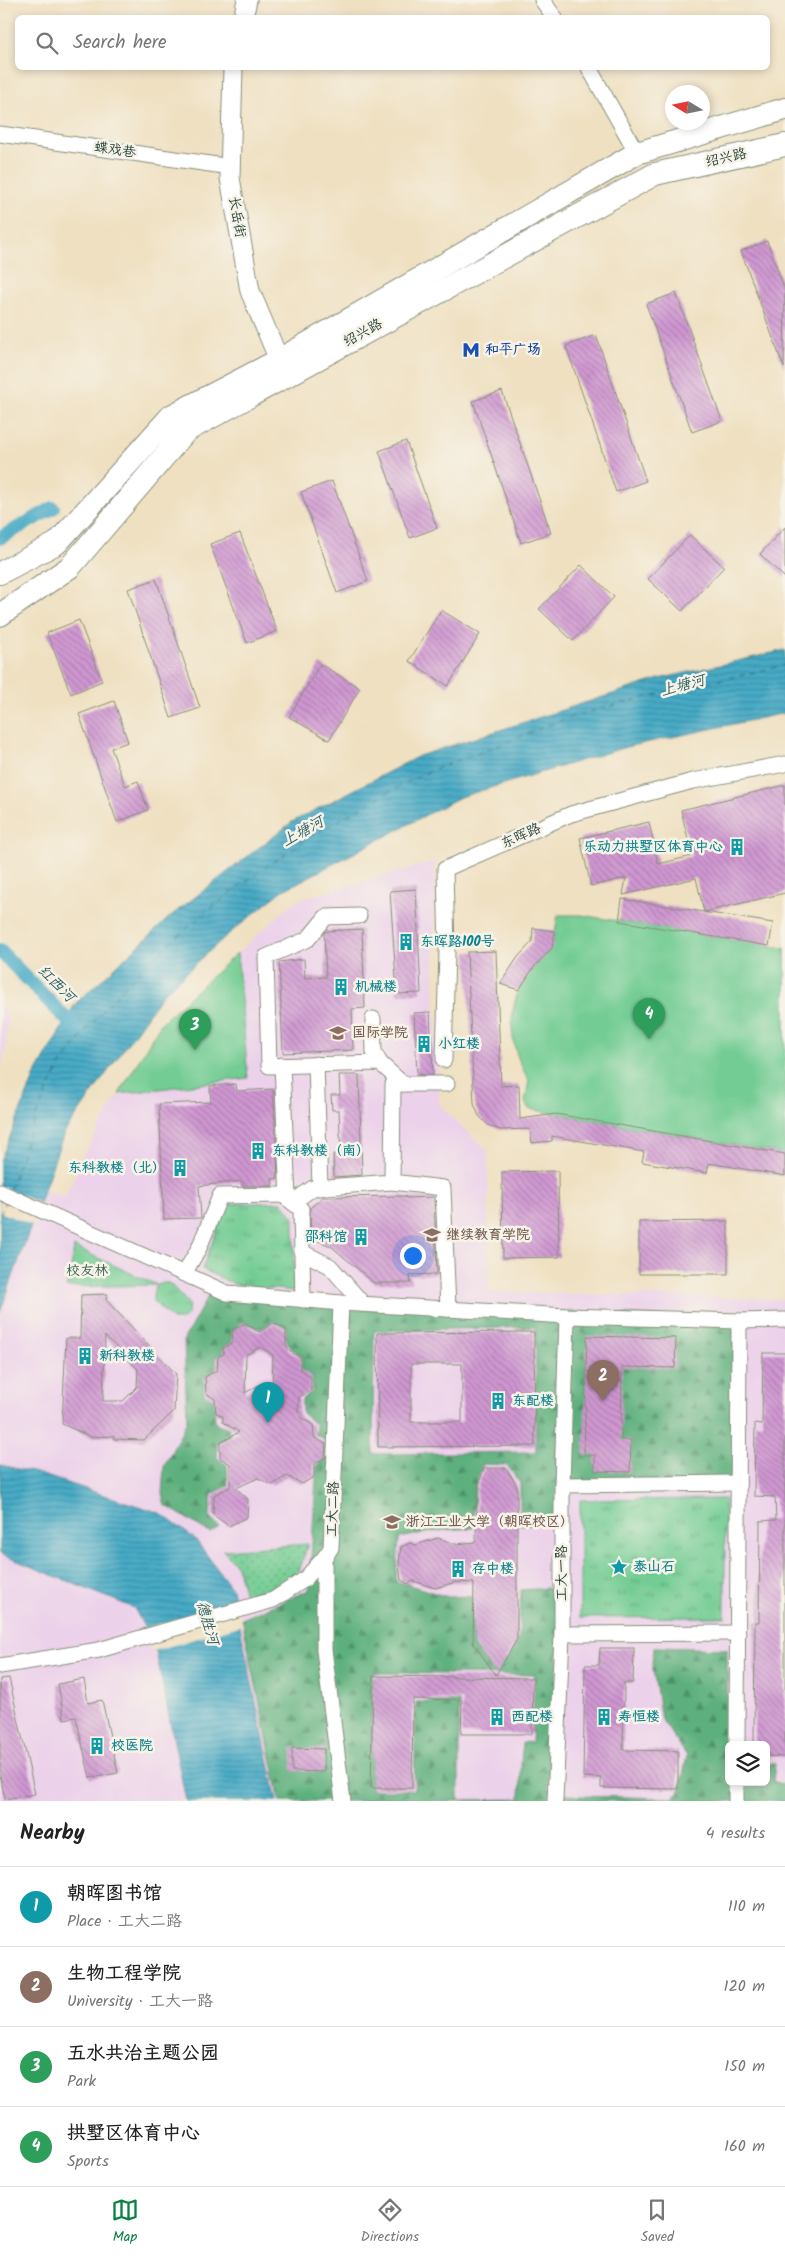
<!DOCTYPE html>
<meta charset="utf-8">
<style>
body{margin:0;font-family:Kalam,"LXGW WenKai TC",sans-serif;background:#f6f6f6;color:#222}
.controls{position:absolute;right:15px;bottom:15px;display:grid;overflow:hidden;border-radius:8px;box-shadow:0 2px 8px #0003}
.controls button{width:45px;height:45px;display:grid;place-items:center;padding:0;border:0;border-bottom:1px solid #e0e0e0;background:#fff;color:#222;font:25px sans-serif}
.compass{position:absolute;left:665px;top:85px;width:45px;height:45px;border-radius:50%;background:#fff;box-shadow:0 2px 8px #0003;rotate:280deg}
.you{position:absolute;left:412px;top:1255px;width:18px;height:18px;margin:-12px;border:4px solid #fff;border-radius:50%;background:#1a73e8;box-shadow:0 0 0 8px #1a73e833}
.badge{display:grid;place-items:center;width:32px;height:32px;border-radius:50%;background:#0b8043;color:#fff;font-size:16px;font-weight:700}
.pin{position:absolute;translate:-50% -41px;filter:drop-shadow(0 1px 2px #0008)}
.pin::after{content:'';position:absolute;top:26px;width:18px;height:15px;background:inherit;clip-path:polygon(0 0,100% 0,50% 100%)}
.list{margin:0;padding:0;list-style:none}
h2{display:flex;justify-content:space-between;align-items:center;height:65px;margin:0;padding:0 20px;font-size:21px}
h2 small{font-size:16px;font-weight:400;color:#767676}
.list li{display:grid;grid-template-columns:32px 1fr auto;gap:15px;align-items:center;box-sizing:border-box;height:80px;padding:0 20px;border-top:1px solid #e0e0e0}
.list b{display:block;font-size:19px;white-space:nowrap}
.list p{margin:0;font-size:16px;white-space:nowrap;color:#767676}
.list em{font-size:16px;font-style:normal;color:#767676}
.icon{flex:none;width:28px;height:28px;fill:none;stroke:currentColor;stroke-width:2;stroke-linecap:round;stroke-linejoin:round}
.map{position:relative;flex:none;width:785px;height:1801px;overflow:hidden}
.search{position:absolute;background:#fff;box-shadow:0 2px 8px #0003;left:15px;right:15px;top:15px;height:55px;display:flex;align-items:center;gap:12px;box-sizing:border-box;padding:0 18px;border-radius:8px;color:#767676;font-size:19px}
.sheet{height:385px;background:#fff}
nav{display:flex;justify-content:space-around;align-items:center;box-sizing:border-box;height:70px;border-top:1px solid #e0e0e0;background:#fff;font-size:14px;color:#767676}
nav a{display:grid;justify-items:center;gap:2px}
nav .on{color:#0b8043}
.map>svg:first-child{display:block}
</style>
<div class="map">
<svg width="785" height="1801" viewBox="0 0 785 1801">
<defs>
<pattern id="grass-tufts" width="24" height="20" patternUnits="userSpaceOnUse" patternTransform="scale(1.25)"><rect width="24" height="20" fill="#72cc93"/><path d="M3 7l-1-3M5 7V3M7 7l1-3M15 17l-1-3M17 17v-4M19 17l1-3" fill="none" stroke="#5da779"/></pattern>
<pattern id="forest-firs" width="22" height="20" patternUnits="userSpaceOnUse" patternTransform="scale(1.25)"><rect width="22" height="20" fill="#5db07d"/><path d="M5 1l3.5 6h-7zM16 11l3.5 6h-7z" fill="#4c9067"/></pattern>
<pattern id="garden-dots" width="8" height="8" patternUnits="userSpaceOnUse" patternTransform="scale(1.25)"><rect width="8" height="8" fill="#72cc93"/><path d="M2 2h.1M6 6h.1" fill="none" stroke="#5da779" stroke-width="1.8" stroke-linecap="round"/></pattern>
<pattern id="water-rules" width="6" height="5" patternUnits="userSpaceOnUse" patternTransform="scale(1.25)"><rect width="6" height="5" fill="#47aac6"/><path d="M0 2.5h6" fill="none" stroke="#3b8ca2"/></pattern>
<pattern id="building-back-hatch" width="6" height="6" patternUnits="userSpaceOnUse" patternTransform="scale(1.25)"><rect width="6" height="6" fill="#d097d2"/><path d="M-1 5l2 2M0 0l6 6M5-1l2 2" fill="none" stroke="#a87cab"/></pattern>
</defs>
<rect width="100%" height="100%" fill="#f7f3e8"/>
<filter id="ink" filterUnits="userSpaceOnUse"><feTurbulence type="fractalNoise" baseFrequency=".02" numOctaves="2"/><feDisplacementMap in="SourceGraphic" scale="10" xChannelSelector="R" yChannelSelector="G"/><feConvolveMatrix kernelMatrix="1 2 1 2 8 2 1 2 1" color-interpolation-filters="sRGB"/></filter>
<filter id="wash" filterUnits="userSpaceOnUse"><feTurbulence type="fractalNoise" baseFrequency=".0096" numOctaves="4" result="noise"/><feDisplacementMap in="SourceGraphic" scale="20" xChannelSelector="R" yChannelSelector="G"/><feGaussianBlur stdDeviation="1.12" result="paint"/><feColorMatrix in="noise" values="0 0 0 0 0 0 0 0 0 0 0 0 0 0 0 0 0 1.4 0 .05"/><feComposite in="paint" operator="in"/></filter>
<g filter="url(#wash)">
<rect width="100%" height="100%" fill="#efe0c1"/>
<!-- built -->
<g fill="#ecd1ea" fill-rule="evenodd">
<path d="M435 861 434 981 440 1106 488 1151 489 1292 785 1299V1801H0V1173L65 1198 84 1154 161 1023 295 901ZM729 1745H766V1782H729Z"/>
<path d="M0 1005 8 1015 6 1049 0 1072Z"/>
</g>
<!-- grass -->
<g fill="url(#grass-tufts)" stroke="#488464">
<path d="M282 1202 294 1218V1291L234 1284 202 1269 227 1204Z"/>
<path d="M162 1283H169L189 1304 188 1315 182 1320H172L153 1301C153 1292 153 1287 162 1283Z"/>
<path d="M725 1499V1617L580 1618V1500Z"/>
</g>
<!-- forest -->
<path fill="url(#forest-firs)" stroke="#3e7658" fill-rule="evenodd" d="M213 1287 227 1293 739 1321 738 1483 562 1485V1512L546 1523 520 1525V1483L507 1465 483 1464 475 1487 473 1528 443 1530 399 1538 396 1581 448 1597 471 1596 473 1646 486 1662 507 1660 519 1639 521 1590 548 1588 562 1603 548 1789 576 1796 672 1798 680 1791 687 1756 661 1719 652 1663 654 1647 727 1649 729 1782H766V1764H775L773 1781 785 1785V1801H280L242 1619 309 1590 317 1464 327 1458V1442L315 1434 316 1425 302 1413V1399L313 1391 312 1376 301 1369 302 1356C288 1348 286 1343 286 1327L273 1321 261 1329 244 1322 232 1330 231 1343 222 1348 223 1353 216 1357V1370L204 1377V1394L214 1400 215 1423 229 1428V1437L217 1442V1458L227 1465 228 1486 212 1494 210 1516 219 1527 210 1533 165 1505 162 1493 164 1467 187 1421 184 1339ZM536 1327V1452L373 1454 374 1331ZM372 1673 535 1675 532 1742 522 1743 520 1799 459 1800V1702H416L414 1790H371Z"/>
<!-- park -->
<g fill="#72cc93" stroke="#488464">
<path d="M558 915H581L785 948V1154L529 1109 525 1102 529 1080C509 1048 504 1007 528 975 533 969 551 950 552 945 555 936 556 925 558 915Z"/>
<path d="M237 953 248 1078 119 1094 161 1023Z"/>
<path d="M74 1247 157 1285 66 1287 70 1276Z"/>
</g>
<!-- garden -->
<path fill="url(#garden-dots)" stroke="#488464" d="M308 1544 299 1571 269 1590 245 1595 237 1566 223 1550Z"/>
<!-- water -->
<g fill="url(#water-rules)" stroke="#33747d">
<path d="M785 650V713L626 747 460 797 282 891 225 937 162 995 64 1133 0 1313V1161L35 1075 75 1004 172 915 292 822 419 756 659 679Z"/>
<path d="M0 1465 36 1473 160 1513 195 1539 232 1589 277 1801H186L155 1647 134 1608 0 1554Z"/>
</g>
<!-- pier -->
<g fill="#efe0c1">
<path d="M0 1186 41 1204 34 1226 0 1212Z"/>
<path d="M236 1602 243 1625 153 1651 142 1629Z"/>
</g>
<g fill="none" stroke-linecap="round" stroke-linejoin="round">
<!-- canal -->
<g stroke="#47aac6" stroke-width="14">
<path d="M0 538 53 508"/>
<path d="M0 951 80 1033"/>
</g>
<!-- ferry -->
<g stroke="#2b5e60" stroke-width="1" stroke-dasharray="6 5" stroke-linecap="butt">
<path d="M10 1189C25 1145 40 1097 66 1058 148 940 294 838 422 775 447 763 475 755 500 745 523 736 546 725 569 718 640 697 713 682 785 665"/>
<path d="M0 1215 5 1202"/>
</g>
</g>
<g id="blocks">
<!-- building -->
<g fill="url(#building-back-hatch)" fill-rule="evenodd">
<path d="M767 241 785 290 784 368 741 251Z"/>
<path d="M676 293 722 421 692 432 646 304Z"/>
<path d="M596 335 646 481 616 492 566 346Z"/>
<path d="M502 391 551 533 521 543 473 401Z"/>
<path d="M406 441 437 528 410 538 379 451Z"/>
<path d="M332 481 368 581 337 593 301 492Z"/>
<path d="M785 527V578L760 554Z"/>
<path d="M240 533 277 631 247 643 210 544Z"/>
<path d="M690 535 724 567 682 611 648 579Z"/>
<path d="M581 565 614 597 573 641 539 609Z"/>
<path d="M156 579 200 708 171 718 128 589Z"/>
<path d="M441 610 480 634 448 686 409 661Z"/>
<path d="M79 620 102 681 71 694 47 633Z"/>
<path d="M320 664 360 688 329 740 289 717Z"/>
<path d="M114 701 128 742 111 748 125 786 138 781 148 810 117 822 79 714Z"/>
<path d="M785 785V893L704 912 696 878 623 895 626 878 591 886 580 838 649 822 658 864 692 856 681 810Z"/>
<path d="M416 889 421 993 397 994 390 891Z"/>
<path d="M622 899 773 923 769 946 619 921Z"/>
<path d="M533 928 555 931 552 948 534 967 519 990 500 984 518 957 532 942Z"/>
<path d="M362 929 365 1008 352 1009 353 1050 283 1053 279 962 304 959 305 978 326 977 324 934 327 931Z"/>
<path d="M496 951 501 1086 519 1085 520 1119 556 1114 785 1154V1176L709 1163 707 1173 642 1162 644 1152 552 1136V1141L532 1143 530 1129 500 1130 488 1125 479 1116 474 1104 467 952Z"/>
<path d="M430 1012 433 1075H417L414 1013Z"/>
<path d="M339 1075H359L362 1175 334 1177 333 1154H341L339 1110H332L331 1095H340Z"/>
<path d="M236 1084 237 1091 273 1089 278 1178 272 1179V1186H242L241 1181 199 1186 201 1218 164 1219 159 1104 211 1102 210 1086Z"/>
<path d="M558 1171 559 1257 503 1258 502 1172Z"/>
<path d="M405 1196 406 1198 434 1197 437 1274 410 1275 411 1283H374L331 1246 316 1240 311 1234 310 1208 323 1197Z"/>
<path d="M728 1221V1274H639V1222Z"/>
<path d="M107 1294 106 1300 176 1374 174 1411 144 1440 114 1439V1436L91 1437 62 1424 66 1338H80L81 1295ZM105 1336 138 1369 137 1387 123 1401H103Z"/>
<path d="M245 1323 259 1332 274 1323 286 1329V1344L289 1351 300 1357V1369L311 1377V1391L299 1397 298 1411 301 1418 313 1425 314 1437 326 1444 325 1458 314 1464V1477L302 1484 287 1476 272 1485 258 1478 236 1488 248 1499 247 1517 229 1526 213 1515 214 1495 230 1487V1464L220 1458V1443L239 1432 223 1422V1416L216 1413 215 1399 206 1393 205 1377 217 1370 218 1357 224 1354 223 1348 232 1343 233 1330ZM260 1347 273 1355 272 1393 259 1385 245 1393 246 1355Z"/>
<path d="M534 1332 535 1446 378 1447 377 1333ZM411 1364H462V1422H411Z"/>
<path d="M587 1336 676 1338 675 1368 622 1367 621 1440H631L630 1472 595 1471V1455H584Z"/>
<path d="M763 1353H785V1757L766 1756V1745H754L755 1622H759L760 1521 776 1520 775 1497 754 1496 755 1423 762 1424Z"/>
<path d="M484 1468H506L517 1486V1639L496 1675 473 1643 474 1583 456 1582 435 1588 413 1581 408 1584 401 1580 399 1563 401 1547 410 1543 415 1545 438 1538 455 1544 476 1542 477 1489Z"/>
<path d="M600 1648H634L633 1683H624L623 1750 678 1751V1789L601 1788V1778L583 1777 585 1665H599Z"/>
<path d="M373 1676 533 1678 532 1734H461L462 1700 413 1699 412 1788H371Z"/>
<path d="M9 1678 35 1794 5 1799 0 1775V1679Z"/>
<path d="M84 1679 88 1703 102 1700 118 1773 90 1778 76 1717 64 1719 58 1684Z"/>
<path d="M292 1748 324 1749V1772L292 1771Z"/>
</g>
</g>
</g>
<g filter="url(#ink)">
<use href="#blocks" fill-opacity="0" stroke="#878e7a" stroke-width="1"/>
<g fill="none" stroke-linecap="round" stroke-linejoin="round">
<!-- minor casing -->
<g stroke="#878e7a" stroke-width="17">
<g id="minor">
<path d="M542 0 555 18"/>
<path d="M589 68 637 153"/>
<path d="M0 134 231 167"/>
<path d="M359 916 326 917 308 939 266 957 269 1066 380 1063 403 1084"/>
<path d="M373 1019 374 1052 380 1063"/>
<path d="M444 1060 447 951 445 869 571 814 693 781 785 764"/>
<path d="M316 1064 320 1188"/>
<path d="M282 1065 288 1199"/>
<path d="M392 1182 443 1188 448 1309"/>
<path d="M0 1192 227 1293 341 1303 567 1316 739 1321 785 1320"/>
<path d="M293 1202 313 1188 392 1182 393 1084H447"/>
<path d="M302 1252 330 1266 363 1304"/>
<path d="M184 1274 199 1248 220 1196 283 1195 301 1209 303 1300"/>
<path d="M341 1303 331 1548 324 1558V1650L343 1801"/>
<path d="M562 1485 738 1483"/>
<path d="M562 1634 738 1633"/>
<path d="M0 1666 99 1650 273 1600 305 1579 324 1558"/>
<path d="M737 1745 739 1321"/>
<path d="M555 1801 562 1634V1485L567 1316"/>
<path d="M736 1801V1782"/>
</g>
</g>
<!-- tertiary casing -->
<g stroke="#878e7a" stroke-width="21">
<g id="tertiary">
<path d="M243 18 247 0"/>
<path d="M233 68 230 178 250 291 279 360"/>
</g>
</g>
<!-- primary casing -->
<g stroke="#878e7a" stroke-width="24">
<g id="primary">
<path d="M0 573 57 543 171 416 279 360 637 153 785 109"/>
<path d="M0 615 70 567 186 431 655 174 785 145"/>
</g>
</g>
<!-- minor -->
<use href="#minor" stroke="#fff" stroke-width="15"/>
<!-- tertiary -->
<use href="#tertiary" stroke="#fff" stroke-width="19"/>
<!-- primary -->
<use href="#primary" stroke="#fff" stroke-width="22"/>
</g>
</g>
<!-- icons -->
<defs>
<g id="metro-bare" transform="scale(1.35)"><path d="M-5.5 5V-5H-3L0 0L3-5H5.5V5H3V-.5L0 4L-3-.5V5Z" fill="#1a4fb4" stroke="#f7f3e8" stroke-width="2.5" paint-order="stroke"/></g>
<g id="building-bare" transform="scale(1.35)"><path d="M-4-6H4V6H1V3H-1V6H-4ZM-2.5-4.3h1.7v1.8h-1.7ZM.8-4.3h1.7v1.8H.8ZM-2.5-1h1.7V.8h-1.7ZM.8-1h1.7V.8H.8Z" fill="#0f9aa8" stroke="#f7f3e8" stroke-width="2.5" paint-order="stroke"/></g>
<g id="university-bare" transform="scale(1.35)"><path d="M0-5L7-2L0 1L-7-2ZM-4 1L0 2.5L4 1V4Q0 6-4 4Z" fill="#8d6e63" stroke="#f7f3e8" stroke-width="2.5" paint-order="stroke"/></g>
<g id="sight-bare" transform="scale(1.35)"><path d="M0-6L1.8-2.2L6-1.7L2.9 1.2L3.7 5.4L0 3.3L-3.7 5.4L-2.9 1.2L-6-1.7L-1.8-2.2Z" fill="#0f9aa8" stroke="#f7f3e8" stroke-width="2.5" paint-order="stroke"/></g>
</defs>
<g fill-rule="evenodd">
<use href="#metro-bare" x="471" y="350"/>
<use href="#building-bare" x="737" y="847"/>
<use href="#building-bare" x="406" y="942"/>
<use href="#building-bare" x="341" y="987"/>
<use href="#university-bare" x="338" y="1033"/>
<use href="#building-bare" x="424" y="1044"/>
<use href="#building-bare" x="258" y="1151"/>
<use href="#building-bare" x="180" y="1168"/>
<use href="#university-bare" x="432" y="1235"/>
<use href="#building-bare" x="361" y="1237"/>
<use href="#building-bare" x="85" y="1356"/>
<use href="#building-bare" x="498" y="1401"/>
<use href="#university-bare" x="392" y="1522"/>
<use href="#sight-bare" x="619" y="1567"/>
<use href="#building-bare" x="458" y="1569"/>
<use href="#building-bare" x="497" y="1717"/>
<use href="#building-bare" x="604" y="1717"/>
<use href="#building-bare" x="97" y="1746"/>
</g>
<g text-anchor="middle" dominant-baseline="central" stroke-width="5" stroke-linejoin="round" paint-order="stroke">
<!-- street labels -->
<g font-size="14" fill="#1f3d34" stroke="#f7f3e8">
<text transform="translate(115 150) rotate(8)">蝶戏巷</text>
<text transform="translate(726 158) rotate(-13)">绍兴路</text>
<text transform="translate(237 217) rotate(80)">长岳街</text>
<text transform="translate(363 333) rotate(-29)">绍兴路</text>
<text transform="translate(521 836) rotate(-24)">东晖路</text>
<text transform="translate(333 1509) rotate(-88)">工大二路</text>
<text transform="translate(562 1573) rotate(-90)">工大一路</text>
</g>
<!-- transit labels -->
<g font-size="14" font-weight="bold" fill="#164399" stroke="#f7f3e8" text-anchor="start">
<text x="485" y="350">和平广场</text>
</g>
<!-- culture labels -->
<g font-size="14" font-weight="bold" fill="#0d838f" stroke="#f7f3e8" text-anchor="start">
<text x="723" y="847" text-anchor="end">乐动力拱墅区体育中心</text>
<text x="420" y="942">东晖路100号</text>
<text x="355" y="987">机械楼</text>
<text x="438" y="1044">小红楼</text>
<text x="272" y="1151">东科教楼（南）</text>
<text x="166" y="1168" text-anchor="end">东科教楼（北）</text>
<text x="347" y="1237" text-anchor="end">邵科馆</text>
<text x="99" y="1356">新科教楼</text>
<text x="512" y="1401">东配楼</text>
<text x="633" y="1567">泰山石</text>
<text x="472" y="1569">存中楼</text>
<text x="511" y="1717">西配楼</text>
<text x="618" y="1717">寿恒楼</text>
<text x="111" y="1746">校医院</text>
</g>
<!-- education labels -->
<g font-size="14" font-weight="bold" fill="#785e54" stroke="#f7f3e8" text-anchor="start">
<text x="352" y="1033">国际学院</text>
<text x="446" y="1235">继续教育学院</text>
<text x="406" y="1522">浙江工业大学（朝晖校区）</text>
</g>
<!-- park labels -->
<g font-size="14" fill="#305a47" stroke="#f7f3e8">
<text x="87" y="1271">校友林</text>
</g>
<!-- water labels -->
<g font-size="15" font-style="italic" fill="#2b5e60" stroke="#f7f3e8">
<text transform="translate(683 686) rotate(-15)">上塘河</text>
<text transform="translate(303 832) rotate(-29)">上塘河</text>
<text transform="translate(56 984) rotate(45)">红西河</text>
<text transform="translate(207 1623) rotate(74)">德胜河</text>
</g>
</g>
</svg>
<div class="controls">
<button><svg class="icon" aria-label="layers" viewBox="0 0 24 24"><path d="M12 4l9 5-9 5-9-5zM3 14l9 5 9-5"/></svg></button>
</div>
<svg class="compass" viewBox="-18 -18 36 36"><path d="M0-13l5 13h-10z" fill="#e53935"/><path d="M0 13l5-13h-10z" fill="#767676"/></svg>
<div class="you"></div>
<div class="pin badge" style="left:268px;top:1423px;background:#0f9aa8">1</div>
<div class="pin badge" style="left:603px;top:1401px;background:#8d6e63">2</div>
<div class="pin badge" style="left:195px;top:1050px;background:#2e9e5b">3</div>
<div class="pin badge" style="left:649px;top:1039px;background:#2e9e5b">4</div>
<div class="search"><svg class="icon" aria-label="search" viewBox="0 0 24 24"><circle cx="10" cy="10" r="6"/><path d="M15 15l6 6"/></svg>Search here</div>
</div>
<section class="sheet">
<h2>Nearby<small>4 results</small></h2>
<ul class="list">
<li><span class="badge" style="background:#0f9aa8">1</span><div><b>朝晖图书馆</b><p>Place · 工大二路</p></div><em>110 m</em></li>
<li><span class="badge" style="background:#8d6e63">2</span><div><b>生物工程学院</b><p>University · 工大一路</p></div><em>120 m</em></li>
<li><span class="badge" style="background:#2e9e5b">3</span><div><b>五水共治主题公园</b><p>Park</p></div><em>150 m</em></li>
<li><span class="badge" style="background:#2e9e5b">4</span><div><b>拱墅区体育中心</b><p>Sports</p></div><em>160 m</em></li>
</ul>
</section>
<nav>
<a class="on"><svg class="icon" aria-label="map" viewBox="0 0 24 24"><path d="M3 6l6-2 6 2 6-2v14l-6 2-6-2-6 2zM9 4v14M15 6v14"/></svg>Map</a>
<a><svg class="icon" aria-label="directions" viewBox="0 0 24 24"><path d="M12 3l9 9-9 9-9-9zM9 14v-3h6M13 9l2 2-2 2"/></svg>Directions</a>
<a><svg class="icon" aria-label="saved" viewBox="0 0 24 24"><path d="M7 4h10v16l-5-4-5 4z"/></svg>Saved</a>
</nav>
